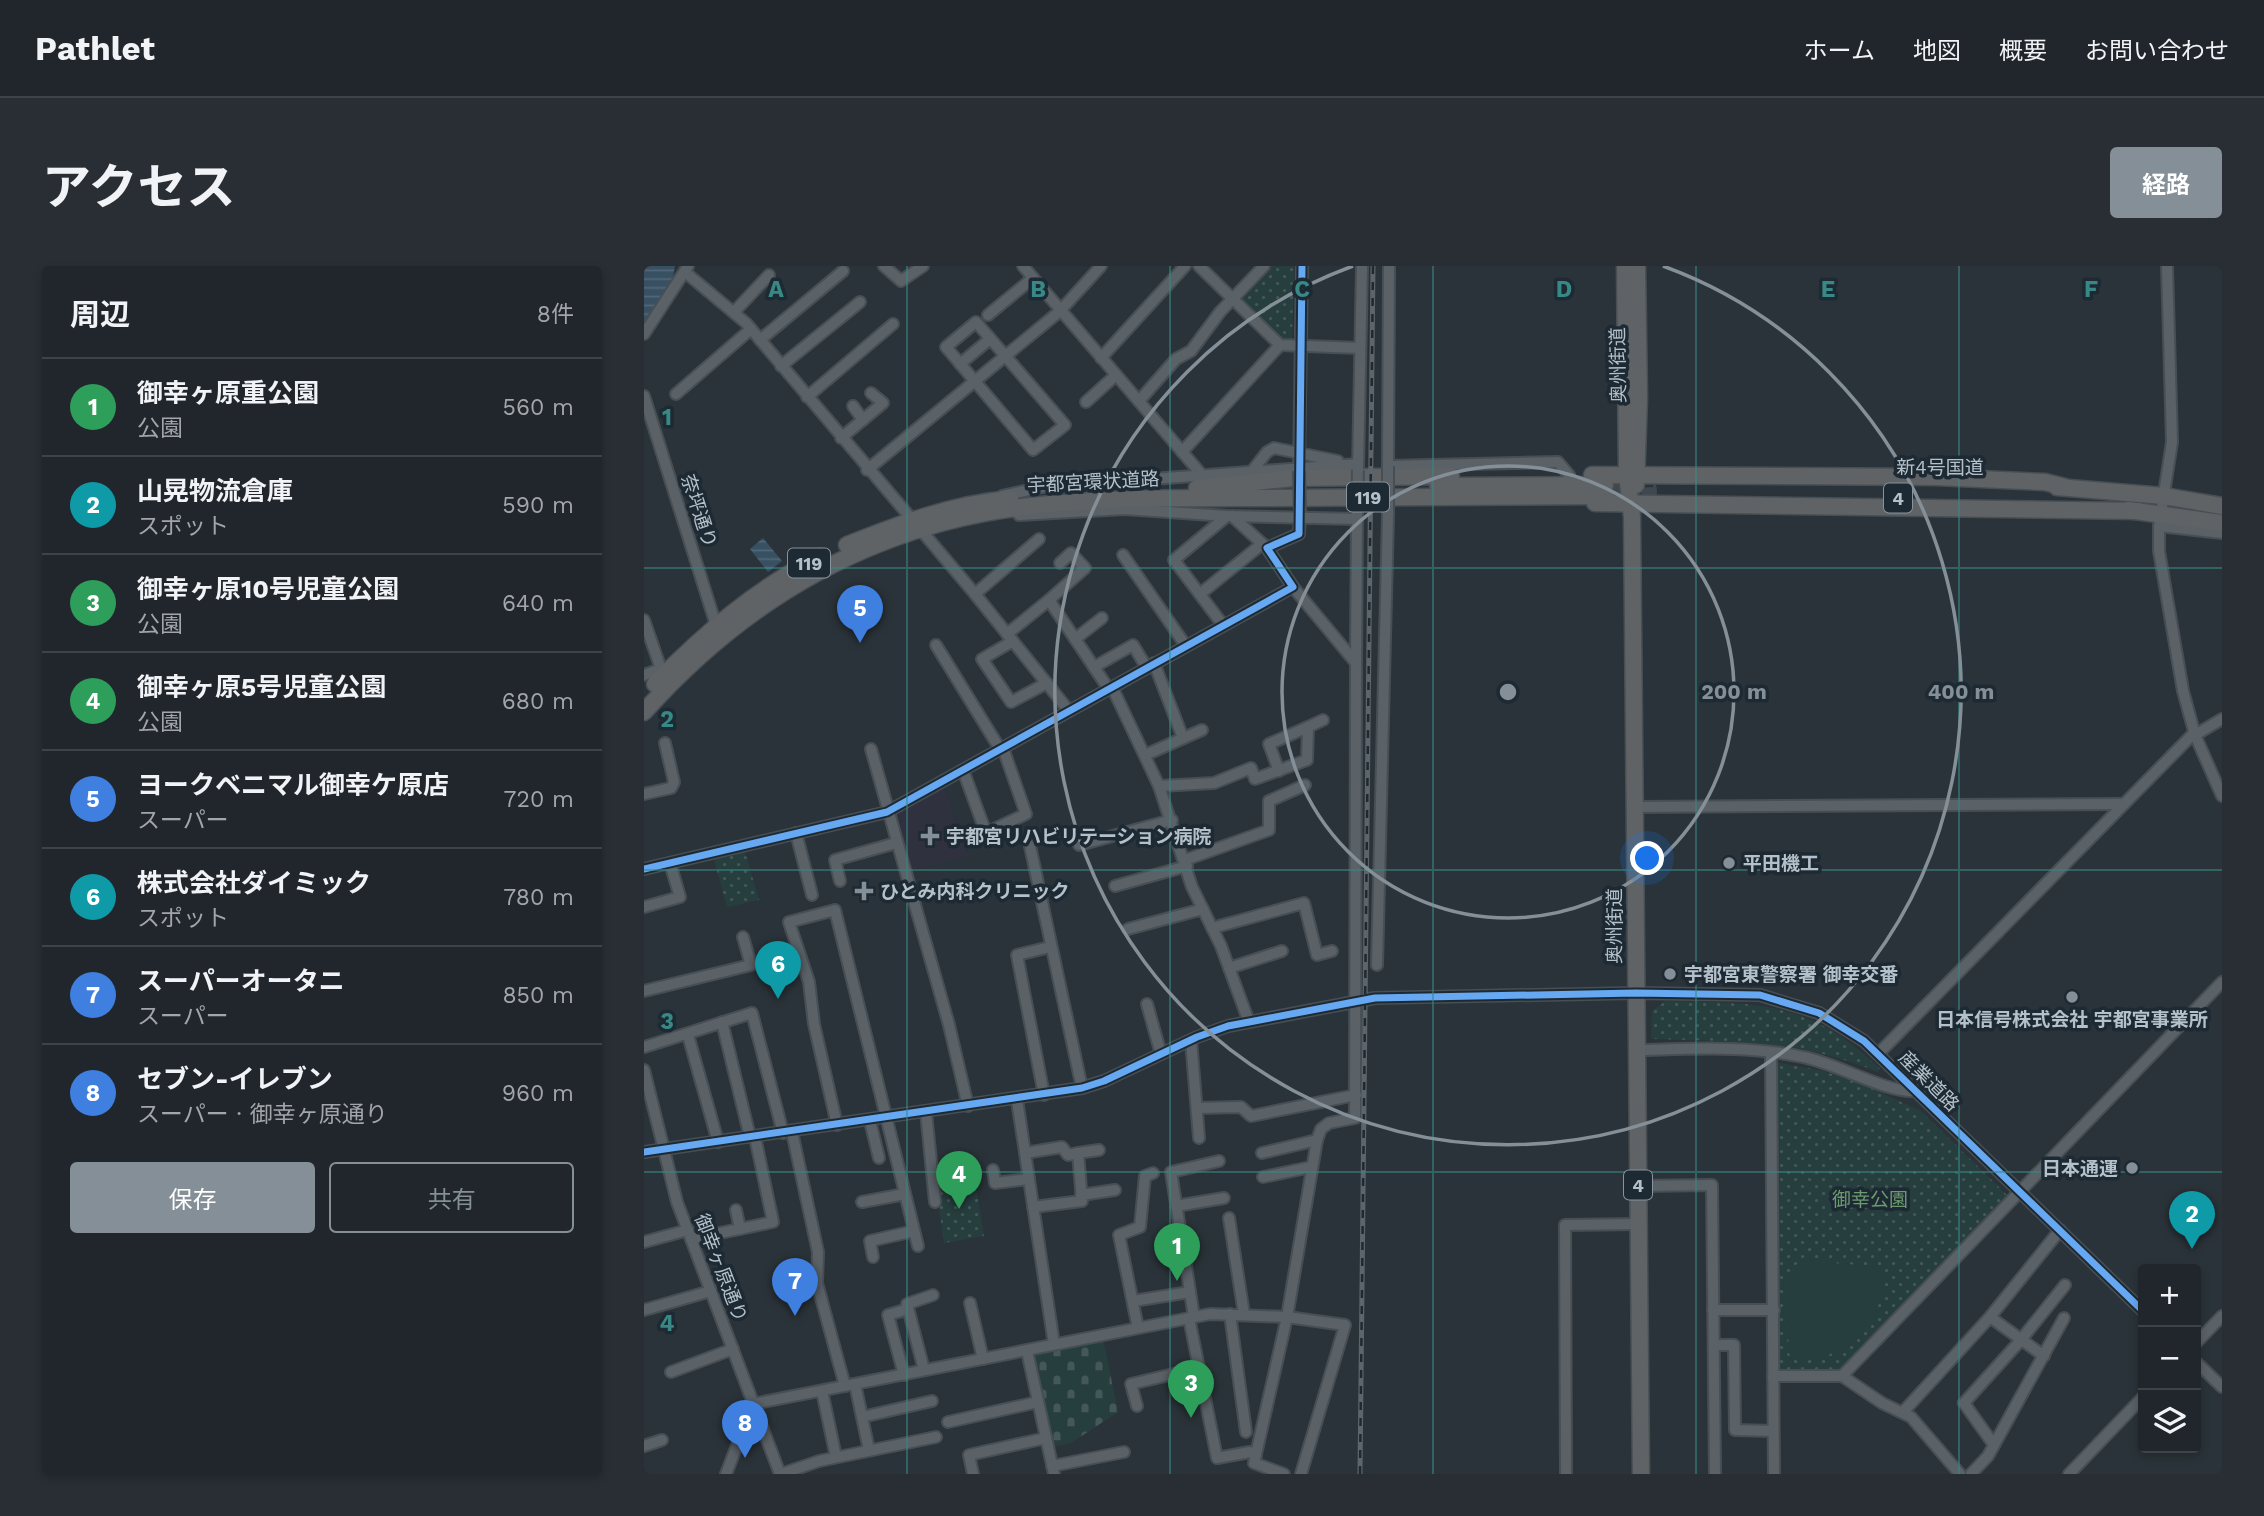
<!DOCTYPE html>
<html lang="ja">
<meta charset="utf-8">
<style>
body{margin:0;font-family:"Work Sans","Noto Sans JP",sans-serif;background:#282e33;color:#f1f3f6}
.controls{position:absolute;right:21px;bottom:21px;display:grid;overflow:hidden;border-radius:7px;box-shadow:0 4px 10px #0003}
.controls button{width:63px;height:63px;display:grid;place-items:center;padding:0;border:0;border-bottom:2px solid #3d4347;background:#20262b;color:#f1f3f6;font:35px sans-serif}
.you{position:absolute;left:1004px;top:593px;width:24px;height:24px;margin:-18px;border:5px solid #fff;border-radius:50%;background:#1a73e8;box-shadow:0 0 0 10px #1a73e833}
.badge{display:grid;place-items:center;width:46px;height:46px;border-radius:50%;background:#848f97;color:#fff;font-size:23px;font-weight:700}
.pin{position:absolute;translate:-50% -58px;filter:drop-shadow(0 2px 4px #0008)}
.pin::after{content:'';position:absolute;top:37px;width:24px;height:21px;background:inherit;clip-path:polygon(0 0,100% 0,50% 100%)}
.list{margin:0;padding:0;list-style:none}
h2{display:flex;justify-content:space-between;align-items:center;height:91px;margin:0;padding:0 28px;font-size:30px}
h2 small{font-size:23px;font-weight:400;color:#a2a5a9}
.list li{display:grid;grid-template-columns:46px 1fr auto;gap:21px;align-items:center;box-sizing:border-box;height:98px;padding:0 28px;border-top:2px solid #3d4347}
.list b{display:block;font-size:26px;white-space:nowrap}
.list p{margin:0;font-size:23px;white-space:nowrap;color:#a2a5a9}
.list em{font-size:23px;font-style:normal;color:#a2a5a9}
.actions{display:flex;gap:14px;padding:21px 28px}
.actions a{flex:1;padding:16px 0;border:2px solid #848f97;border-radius:7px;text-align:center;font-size:24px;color:#848f97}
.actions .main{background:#848f97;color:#fff}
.icon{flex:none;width:38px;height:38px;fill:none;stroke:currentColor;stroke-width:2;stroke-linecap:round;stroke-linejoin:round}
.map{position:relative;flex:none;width:1578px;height:1208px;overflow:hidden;border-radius:7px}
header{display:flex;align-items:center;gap:42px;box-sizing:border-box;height:98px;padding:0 35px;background:#20262b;border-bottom:2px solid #3d4347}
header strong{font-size:33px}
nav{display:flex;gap:38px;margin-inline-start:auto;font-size:24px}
.intro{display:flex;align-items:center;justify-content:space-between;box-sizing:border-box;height:168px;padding:0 42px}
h1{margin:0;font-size:49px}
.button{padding:18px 32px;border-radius:7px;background:#848f97;color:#fff;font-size:24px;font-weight:700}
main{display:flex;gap:42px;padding:0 42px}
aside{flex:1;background:#20262b;border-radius:7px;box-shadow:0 4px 10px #0003}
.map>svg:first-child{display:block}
</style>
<header>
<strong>Pathlet</strong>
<nav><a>ホーム</a><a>地図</a><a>概要</a><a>お問い合わせ</a></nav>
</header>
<div class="intro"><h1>アクセス</h1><a class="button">経路</a></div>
<main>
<aside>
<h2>周辺<small>8件</small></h2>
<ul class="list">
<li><span class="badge" style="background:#2e9e5b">1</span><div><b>御幸ヶ原重公園</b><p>公園</p></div><em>560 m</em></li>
<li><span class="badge" style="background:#0f9aa8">2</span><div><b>山晃物流倉庫</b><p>スポット</p></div><em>590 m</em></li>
<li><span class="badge" style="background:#2e9e5b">3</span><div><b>御幸ヶ原10号児童公園</b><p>公園</p></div><em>640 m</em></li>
<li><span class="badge" style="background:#2e9e5b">4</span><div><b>御幸ヶ原5号児童公園</b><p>公園</p></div><em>680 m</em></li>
<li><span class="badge" style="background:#3f7fe0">5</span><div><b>ヨークベニマル御幸ケ原店</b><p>スーパー</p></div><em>720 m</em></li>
<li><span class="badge" style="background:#0f9aa8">6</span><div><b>株式会社ダイミック</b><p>スポット</p></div><em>780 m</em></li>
<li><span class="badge" style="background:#3f7fe0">7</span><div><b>スーパーオータニ</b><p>スーパー</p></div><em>850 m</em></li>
<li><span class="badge" style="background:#3f7fe0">8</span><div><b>セブン-イレブン</b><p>スーパー · 御幸ヶ原通り</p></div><em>960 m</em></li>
</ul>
<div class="actions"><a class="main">保存</a><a>共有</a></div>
</aside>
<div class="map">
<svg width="1578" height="1208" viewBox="0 0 1578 1208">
<defs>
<pattern id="cemetery-stones" width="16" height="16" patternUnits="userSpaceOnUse" patternTransform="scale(1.75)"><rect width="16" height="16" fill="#273e3e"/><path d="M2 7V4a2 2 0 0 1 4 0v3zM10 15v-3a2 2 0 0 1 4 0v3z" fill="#445859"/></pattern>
<pattern id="park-dots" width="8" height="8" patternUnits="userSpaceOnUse" patternTransform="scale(1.75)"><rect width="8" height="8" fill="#273e3e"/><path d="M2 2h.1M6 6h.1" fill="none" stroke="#445859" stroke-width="1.8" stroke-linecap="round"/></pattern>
<pattern id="water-rules" width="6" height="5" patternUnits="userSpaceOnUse" patternTransform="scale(1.75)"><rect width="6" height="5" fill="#375062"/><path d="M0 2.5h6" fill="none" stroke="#526777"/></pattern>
</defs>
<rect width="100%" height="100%" fill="#2a3339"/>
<!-- medical -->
<path fill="#2f313f" d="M300 522 325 591 264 605 250 548Z"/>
<!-- cemetery -->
<path fill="url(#cemetery-stones)" d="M459 1072 474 1146 427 1177 409 1181 388 1090 394 1085Z"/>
<!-- park -->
<g fill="url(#park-dots)">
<path d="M627 0H650L648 74 637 73 597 33Z"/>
<path d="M100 582 115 634 83 641 69 590Z"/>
<path d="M1021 735C1113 737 1166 734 1236 803L1234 806C1153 773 1096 776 1011 773L1007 772 1008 745Z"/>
<path d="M1131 796 1179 805 1220 819 1277 845 1364 930 1196 1105H1134Z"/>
<path d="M330 908 340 970 300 977 291 915Z"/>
</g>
<!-- pitch -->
<path fill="#273e3e" d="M1163 995 1240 1001C1238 1015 1238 1032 1232 1045 1215 1079 1183 1097 1146 1093L1139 1012 1155 996Z"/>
<!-- water -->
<g fill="url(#water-rules)">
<path d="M0 0H31L28 16 0 60Z"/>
<path d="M119 272 138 295 124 306 106 283Z"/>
</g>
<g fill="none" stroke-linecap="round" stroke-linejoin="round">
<!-- highway-tunnel -->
<g stroke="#3f484f" stroke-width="16" stroke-dasharray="16 8" stroke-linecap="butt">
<path d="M961 219 1012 218"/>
<path d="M974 230 1013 229"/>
</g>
<!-- minor casing -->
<g stroke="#484f54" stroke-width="14">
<g id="minor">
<path d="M240 0 257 15 279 0"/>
<path d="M379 0 558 209"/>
<path d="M555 0 636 79 715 82"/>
<path d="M745 0 744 200 914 196 925 209"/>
<path d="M1523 0 1528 176 1515 260V285L1539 425 1551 469 1578 530"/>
<path d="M41 6 102 57 331 328 425 445"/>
<path d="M91 45 125 9"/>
<path d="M344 49 389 12"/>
<path d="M332 56 421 159 389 184 302 81Z"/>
<path d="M0 68 44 0"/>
<path d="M116 74 199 5"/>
<path d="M457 92 541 0"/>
<path d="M316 98 346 73"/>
<path d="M137 100 216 36"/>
<path d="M32 128 107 63"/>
<path d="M0 130 72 359 77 363"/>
<path d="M163 131 249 58"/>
<path d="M495 135 532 93 547 85 576 46 620 0"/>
<path d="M442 136 472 109"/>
<path d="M209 140 219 154"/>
<path d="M197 172 239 137 227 127"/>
<path d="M538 186 636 79"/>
<path d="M714 203 718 0"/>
<path d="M223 204 416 45 457 0"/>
<path d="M608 205 623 186 630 182 694 195"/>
<path d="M655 205 658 0"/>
<path d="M358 230 398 221 714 198"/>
<path d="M375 249 480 243 583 250 713 253"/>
<path d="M588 250 623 282"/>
<path d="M1515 260 1578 267"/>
<path d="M479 289 542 380"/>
<path d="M649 321 712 397 713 247"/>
<path d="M331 328 395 273"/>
<path d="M556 328 618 278"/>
<path d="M405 334 441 302 427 287 416 297"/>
<path d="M0 354 17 403 0 409"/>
<path d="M579 359 530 294 583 250"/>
<path d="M363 368 405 334 464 422"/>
<path d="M431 373 458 352"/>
<path d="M369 375 338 393 367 436 403 417"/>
<path d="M292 379 356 483"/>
<path d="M510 397 539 472"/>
<path d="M450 401 489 379 503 402"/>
<path d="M468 421 515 520 548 621 577 680 605 756"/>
<path d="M1551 469 1578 453"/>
<path d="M227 483 305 759 324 840"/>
<path d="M501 489 558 464"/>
<path d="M319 504 342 567 382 548 359 482"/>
<path d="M635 505 625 478 664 461"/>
<path d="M515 520 570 517 607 502 611 513 663 494 664 461 679 454"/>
<path d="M0 528 27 522 30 516 21 477"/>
<path d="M990 541 1478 538"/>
<path d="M152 567 168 629"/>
<path d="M435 579 528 554"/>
<path d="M386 580 438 822"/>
<path d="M541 594 625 564V535L661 519"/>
<path d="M0 603 243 546 649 321 623 282 655 268 656 246"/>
<path d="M196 615 191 594 252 577"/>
<path d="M471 620 543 600"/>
<path d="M0 641 36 631 26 597"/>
<path d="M568 662 660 637 673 689 688 685"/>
<path d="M484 663 559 643"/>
<path d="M733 699 744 249"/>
<path d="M585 702 638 685"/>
<path d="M0 725 107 699 99 671"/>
<path d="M503 738 517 788"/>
<path d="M78 756 106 871"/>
<path d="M44 769 74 876"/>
<path d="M547 774 555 872"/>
<path d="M0 781 108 747 139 867"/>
<path d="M992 784C1047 783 1104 779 1159 791 1192 797 1242 827 1271 825"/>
<path d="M1127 786 1130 1208"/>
<path d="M1235 787 1550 467"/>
<path d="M0 804 33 936 136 1208"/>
<path d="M400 829 373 689 406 681"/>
<path d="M373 834 410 1078"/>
<path d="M553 842 597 841 607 850 712 829"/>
<path d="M282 846 291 936"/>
<path d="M226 855 235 892"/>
<path d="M193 859 170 758 165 716 145 656 191 644 274 980"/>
<path d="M148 866 174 986 173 1017 201 1120"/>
<path d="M0 886 438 822 460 815 553 771 584 760 731 732 992 727 1116 729 1175 747 1220 775 1499 1045"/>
<path d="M381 887 418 881 424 889 434 887 438 935 389 941"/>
<path d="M434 887 455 884"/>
<path d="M618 887 673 874"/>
<path d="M349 904 351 917 385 913"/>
<path d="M619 911 667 901"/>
<path d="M994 920 1068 919 1071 1208"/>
<path d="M437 929 471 924"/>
<path d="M218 936 261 928"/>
<path d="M532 940 580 932"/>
<path d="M92 944 96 963"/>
<path d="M585 952 600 1048"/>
<path d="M47 973 129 956 111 871"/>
<path d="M0 976 44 964"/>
<path d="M229 991 226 975 270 965"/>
<path d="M489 1035 546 1026"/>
<path d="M326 1037 339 1093"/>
<path d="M0 1044 67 1025"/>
<path d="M1069 1044H1130"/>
<path d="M586 1048 602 1166"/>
<path d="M550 1051 527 906 575 895"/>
<path d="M1346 1051 1400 1090"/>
<path d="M545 1052 573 1192 606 1186 612 1189"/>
<path d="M494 1062 475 969 496 961 501 910 509 907"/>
<path d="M1552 1077 1578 1050"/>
<path d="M1070 1079H1090L1091 1164 1129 1165"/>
<path d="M383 1085 410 1208"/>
<path d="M1552 1096 1578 1121"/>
<path d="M280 1104 263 1038 289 1029"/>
<path d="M27 1106 89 1083"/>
<path d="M260 1109 244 1049 264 1043"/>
<path d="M1129 1110H1198L1238 1137 1267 1151 1316 1208"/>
<path d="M1198 1110 1578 716"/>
<path d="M211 1118 225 1184"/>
<path d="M178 1125 192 1191"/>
<path d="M493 1140 487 1118 555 1102"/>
<path d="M1260 1145 1346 1051 1416 964"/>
<path d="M218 1151 288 1135"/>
<path d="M304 1156 394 1136"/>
<path d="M1350 1179 1320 1137 1376 1075 1421 1019"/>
<path d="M0 1180 18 1174"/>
<path d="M408 1200 480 1186"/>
<path d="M82 1208 109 1138 566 1048 643 1051 701 1059 657 1208"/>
<path d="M137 1208 175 1195 292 1171"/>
<path d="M329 1208 325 1189 402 1172"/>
<path d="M640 1208 610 1197 643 1051 673 874 677 863 685 857 711 852 712 397"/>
<path d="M922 1208 921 959 994 958"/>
<path d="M1327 1208 1344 1190 1420 1052"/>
<path d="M1425 1208 1499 1131"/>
</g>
</g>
<!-- highway casing -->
<g stroke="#474f55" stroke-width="19">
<g id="highway">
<path d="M981 0 983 209 988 251 997 1208"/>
<path d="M948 209 1292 211 1401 216 1421 221"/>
<path d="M992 219 995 131 993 0"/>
<path d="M794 220 961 219"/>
<path d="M1413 221 1520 230 1578 240"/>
<path d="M553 222 649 212 807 210"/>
<path d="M951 237 1495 245"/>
<path d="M1484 244 1578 257"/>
<path d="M203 279C256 258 308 238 366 233"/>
<path d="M11 418C60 368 113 322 176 291"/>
<path d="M0 446C103 331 232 257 387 240 466 231 545 232 624 232 737 231 850 231 962 230"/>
</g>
</g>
<!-- minor -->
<use href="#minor" stroke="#5a6167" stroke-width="10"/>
<!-- highway -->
<use href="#highway" stroke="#5f6366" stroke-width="16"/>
<!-- rail casing -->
<g stroke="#5e656a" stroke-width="5">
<path id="rail" d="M716 1208 729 0"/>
</g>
<!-- rail -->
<use href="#rail" stroke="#1d2a34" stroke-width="2.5" stroke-dasharray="8" stroke-linecap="butt"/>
<!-- minor-bridge casing -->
<g stroke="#484f54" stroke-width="14" stroke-linecap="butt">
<g id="minor-bridge">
<path d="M655 205 656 246"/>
<path d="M713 247 714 204"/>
<path d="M744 249V200"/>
</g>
</g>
<!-- minor-bridge -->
<use href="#minor-bridge" stroke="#5a6167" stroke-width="10"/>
<!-- cycleway casing -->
<g stroke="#1d2a34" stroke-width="11">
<g id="cycleway">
<path d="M0 603 243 546 649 321 623 282 655 268 658 0"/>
<path d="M0 886 438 822 460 815 553 771 584 760 731 732 992 727 1116 729 1175 747 1220 775 1499 1045"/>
</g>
</g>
<!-- cycleway -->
<use href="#cycleway" stroke="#66a8f1" stroke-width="7"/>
</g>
<!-- grid -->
<path fill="none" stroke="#388885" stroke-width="2" stroke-opacity="0.55" d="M263 0V1208M526 0V1208M789 0V1208M1052 0V1208M1315 0V1208M0 302H1578M0 604H1578M0 906H1578"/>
<!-- distance rings -->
<g fill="none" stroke="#848f97" stroke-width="3.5">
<circle cx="864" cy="426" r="226"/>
<path d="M1019 0A453 453 0 1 1 709 0"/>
</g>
<!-- markers -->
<g fill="#848f97" stroke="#1d2a34" stroke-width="2.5">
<path d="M282.5 559.5h7v7h7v7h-7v7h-7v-7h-7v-7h7z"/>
<circle cx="1085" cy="597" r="7"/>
<path d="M216.5 614.5h7v7h7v7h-7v7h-7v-7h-7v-7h7z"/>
<circle cx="1026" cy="708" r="7"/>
<circle cx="1428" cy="731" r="7"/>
<circle cx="1488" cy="902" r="7"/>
</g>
<g text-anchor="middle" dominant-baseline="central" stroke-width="7" stroke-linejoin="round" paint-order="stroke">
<!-- shield labels -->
<g fill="#1d2a34" stroke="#87939d" stroke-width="2">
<rect x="703" y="216.5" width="42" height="29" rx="5"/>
<rect x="1240" y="217.5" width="28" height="29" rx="5"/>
<rect x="144" y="282.5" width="42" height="29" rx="5"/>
<rect x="980" y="904.5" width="28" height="29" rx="5"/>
</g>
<g font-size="18" font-weight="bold" fill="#b4c0ca">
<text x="724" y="231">119</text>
<text x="1254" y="232">4</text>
<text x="165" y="297">119</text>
<text x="994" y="919">4</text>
</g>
<!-- street labels -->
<g font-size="19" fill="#b4c0ca" stroke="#1d2a34">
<text transform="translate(974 99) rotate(-91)">奥州街道</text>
<text x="1296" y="201">新4号国道</text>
<text transform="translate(449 216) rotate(-3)">宇都宮環状道路</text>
<text transform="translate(55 245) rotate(72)">奈坪通り</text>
<text transform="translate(970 660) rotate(-90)">奥州街道</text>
<text transform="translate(1285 815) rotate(45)">産業道路</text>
<text transform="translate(77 1002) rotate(69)">御幸ヶ原通り</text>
</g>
<!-- poi labels -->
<g font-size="19" font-weight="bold" fill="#b4c0ca" stroke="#1d2a34" text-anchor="start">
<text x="302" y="570">宇都宮リハビリテーション病院</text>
<text x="1099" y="597">平田機工</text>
<text x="236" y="625">ひとみ内科クリニック</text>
<text x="1040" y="708">宇都宮東警察署 御幸交番</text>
<text x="1428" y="753" text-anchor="middle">日本信号株式会社 宇都宮事業所</text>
<text x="1474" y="902" text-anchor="end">日本通運</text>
</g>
<!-- park labels -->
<g font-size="19" fill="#6b9b6e" stroke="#1d2a34">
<text x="1226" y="933">御幸公園</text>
</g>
</g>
<g font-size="23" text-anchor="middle" font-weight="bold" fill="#388885" stroke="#1d2a34" stroke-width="7" stroke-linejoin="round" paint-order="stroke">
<text x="132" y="31">A</text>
<text x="394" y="31">B</text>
<text x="658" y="31">C</text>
<text x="920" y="31">D</text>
<text x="1184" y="31">E</text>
<text x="1447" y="31">F</text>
<text x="23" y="159">1</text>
<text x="23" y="461">2</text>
<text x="23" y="763">3</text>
<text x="23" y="1065">4</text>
</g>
<circle cx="864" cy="426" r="10" fill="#848f97" stroke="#1d2a34" stroke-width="3.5"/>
<g font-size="21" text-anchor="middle" font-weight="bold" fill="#848f97" stroke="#1d2a34" stroke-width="7" stroke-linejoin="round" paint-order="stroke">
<text x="1090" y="433">200 m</text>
<text x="1317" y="433">400 m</text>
</g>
</svg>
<div class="controls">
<button>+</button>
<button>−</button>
<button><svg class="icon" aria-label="layers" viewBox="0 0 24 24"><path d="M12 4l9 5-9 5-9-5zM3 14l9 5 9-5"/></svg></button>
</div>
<div class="you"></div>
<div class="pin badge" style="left:533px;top:1015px;background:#2e9e5b">1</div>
<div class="pin badge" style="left:1548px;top:983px;background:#0f9aa8">2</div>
<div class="pin badge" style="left:547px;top:1152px;background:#2e9e5b">3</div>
<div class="pin badge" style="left:315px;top:943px;background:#2e9e5b">4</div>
<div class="pin badge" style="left:216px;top:377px;background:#3f7fe0">5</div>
<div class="pin badge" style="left:134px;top:733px;background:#0f9aa8">6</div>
<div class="pin badge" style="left:151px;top:1050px;background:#3f7fe0">7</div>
<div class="pin badge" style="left:101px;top:1192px;background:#3f7fe0">8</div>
</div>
</main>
